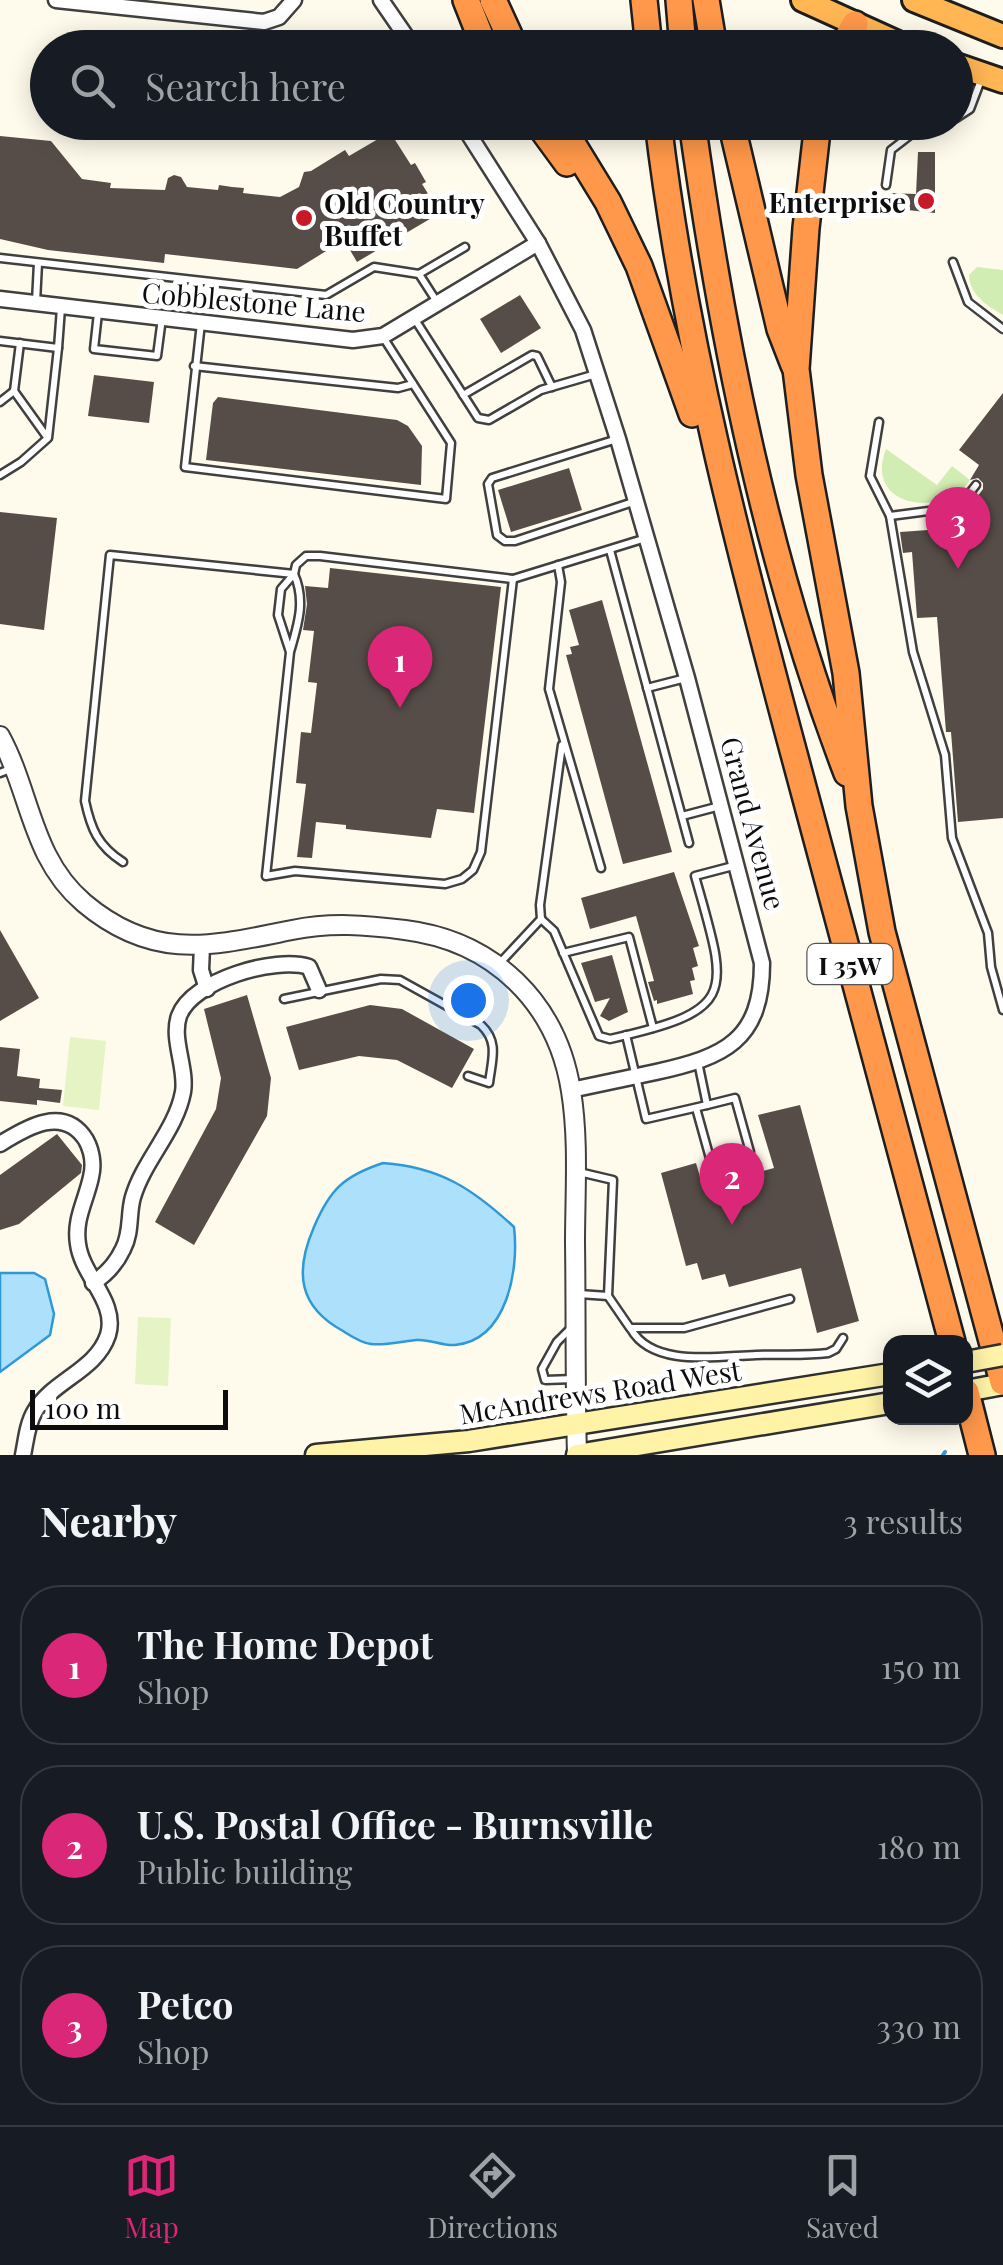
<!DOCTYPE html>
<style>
body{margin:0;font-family:"Playfair Display",serif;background:#20242c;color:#f1f3f6}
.controls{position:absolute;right:30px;bottom:30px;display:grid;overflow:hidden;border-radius:20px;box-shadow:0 5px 25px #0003}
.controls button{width:90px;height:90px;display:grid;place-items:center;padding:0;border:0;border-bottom:2px solid #363941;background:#171b24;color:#f1f3f6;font:50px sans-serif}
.scale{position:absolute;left:30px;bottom:25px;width:198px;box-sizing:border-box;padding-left:10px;border:5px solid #0d0d0d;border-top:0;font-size:28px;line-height:35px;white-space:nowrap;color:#0d0d0d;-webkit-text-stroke:8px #fff;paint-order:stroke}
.you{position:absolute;left:468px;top:1000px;width:35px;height:35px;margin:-25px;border:8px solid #fff;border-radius:50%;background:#1a73e8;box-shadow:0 0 0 15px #1a73e833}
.badge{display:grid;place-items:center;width:65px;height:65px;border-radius:50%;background:#db2777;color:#fff;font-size:32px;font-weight:700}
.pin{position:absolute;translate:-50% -82px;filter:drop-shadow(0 2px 5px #0008)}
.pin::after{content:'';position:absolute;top:52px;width:35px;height:30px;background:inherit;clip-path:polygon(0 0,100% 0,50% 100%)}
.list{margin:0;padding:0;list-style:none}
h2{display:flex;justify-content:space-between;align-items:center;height:130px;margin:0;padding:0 40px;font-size:42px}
h2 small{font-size:32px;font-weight:400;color:#9ea1a6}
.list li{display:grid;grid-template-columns:65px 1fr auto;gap:30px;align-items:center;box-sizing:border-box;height:160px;margin:0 20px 20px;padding:0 20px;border:2px solid #363941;border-radius:40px}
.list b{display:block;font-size:38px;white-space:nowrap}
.list p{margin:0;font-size:32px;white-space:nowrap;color:#9ea1a6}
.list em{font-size:32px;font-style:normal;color:#9ea1a6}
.icon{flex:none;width:55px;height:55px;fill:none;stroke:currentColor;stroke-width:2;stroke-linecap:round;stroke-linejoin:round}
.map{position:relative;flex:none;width:1003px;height:1455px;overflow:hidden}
.search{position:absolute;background:#171b24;box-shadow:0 5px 25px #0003;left:30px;right:30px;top:30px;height:110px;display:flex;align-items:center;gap:25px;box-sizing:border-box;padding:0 35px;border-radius:55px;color:#9ea1a6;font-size:38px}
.sheet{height:670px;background:#171b24}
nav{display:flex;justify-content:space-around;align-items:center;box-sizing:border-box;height:140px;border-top:2px solid #363941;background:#171b24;font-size:28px;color:#9ea1a6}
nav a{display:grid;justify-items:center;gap:5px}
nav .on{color:#db2777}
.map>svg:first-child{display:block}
</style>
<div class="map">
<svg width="1003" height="1455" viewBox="0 0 1003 1455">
<rect width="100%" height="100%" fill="#fffbec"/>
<!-- green -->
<g fill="#d2edb3">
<path d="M977 267 1003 270V315C987 306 969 294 969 275Z"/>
<path d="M886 449 937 485 952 466 970 480C943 519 863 508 886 449Z"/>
</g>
<!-- pitch -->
<g fill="#e5f3c5">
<path d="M70 1037 106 1041 99 1110 63 1106Z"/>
<path d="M138 1317 171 1318 168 1386 135 1384Z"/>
</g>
<!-- water -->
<g fill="#ace0fb" stroke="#2d99d8" stroke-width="2.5">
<path d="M383 1163C440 1167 473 1189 514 1227 519 1268 508 1340 455 1345 442 1346 430 1339 417 1340 403 1341 385 1346 371 1344 361 1343 351 1336 343 1331 299 1307 294 1273 314 1227 330 1189 344 1176 383 1163Z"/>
<path d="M0 1273H34L45 1279 54 1314 50 1335 0 1372Z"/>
</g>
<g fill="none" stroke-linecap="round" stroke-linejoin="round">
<!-- stream -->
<path stroke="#2d99d8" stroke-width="4" d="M943 1455 945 1452"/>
</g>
<!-- building -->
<g fill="#564d48">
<path d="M390 132 411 165 415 163 426 182 422 184 440 213 357 262 344 240 297 269 165 254 164 263 48 250 0 239V136L51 141 82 179 111 183 110 188 165 190 168 178 174 175 181 177 187 187 218 190 219 185 232 187 244 188 243 193 280 197 299 187 304 172 311 171 345 150 349 156Z"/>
<path d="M918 152H935V213L889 208V193L916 194Z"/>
<path d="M520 295 541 328 501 353 480 319Z"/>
<path d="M94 375 154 382 149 423 88 416Z"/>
<path d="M1003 393V818L958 822 951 732H946L937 617 917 618 912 552 903 553 900 532 970 527 969 508 983 489V483L978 478 970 480 979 465 959 450Z"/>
<path d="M218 397 397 420 408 426 422 446 421 485 206 460 213 403Z"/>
<path d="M569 468 582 510 511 532 498 490Z"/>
<path d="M0 512 57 518 44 630 0 624Z"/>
<path d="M330 568 501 587 474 813 437 809 431 838 346 829V825L316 822 312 858 297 857 306 784 296 783 301 732 311 733 317 683 308 682 314 631 303 630 307 604 305 586 328 588Z"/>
<path d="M602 600 672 852 623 864 566 655 572 654 570 647 579 645 569 610Z"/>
<path d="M674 872 699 946 693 948 698 966 692 968 695 980 690 981 693 994 657 1004V1000L654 1001 648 982 654 981 636 916 590 929 581 898Z"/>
<path d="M0 930 39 998 0 1021Z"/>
<path d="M612 955 628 1012 609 1021 600 1016 610 998 595 1002 581 963Z"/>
<path d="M247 995 271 1078 267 1116 194 1245 155 1222 216 1109 221 1078 204 1009Z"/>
<path d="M370 1005 402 1009 474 1049 452 1088 397 1060 359 1056 299 1070 286 1027Z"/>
<path d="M0 1047 20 1049 17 1076 40 1079 39 1088 62 1090 60 1103 37 1100V1105L0 1101Z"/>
<path d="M800 1105 859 1321 817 1333 801 1268 729 1287 725 1274 702 1280 697 1263 686 1266 661 1173 696 1163 703 1187 774 1168 758 1115Z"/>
<path d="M57 1134 82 1165 81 1173 19 1224 0 1230V1175Z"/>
</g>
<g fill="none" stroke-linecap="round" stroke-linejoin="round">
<!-- service casing -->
<g stroke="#404040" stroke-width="11">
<g id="service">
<path d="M956 118 970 109 981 80"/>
<path d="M886 185 891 150 913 133 943 122"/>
<path d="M0 258 326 295 374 267 419 274 437 302"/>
<path d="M953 262 968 302 1003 329"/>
<path d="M419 274 465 247"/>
<path d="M36 302 38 263"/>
<path d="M98 313 94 349 157 356 162 318"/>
<path d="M414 318 478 418 489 420 541 390 596 374"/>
<path d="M201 323 185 467 446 499 451 443 383 337"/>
<path d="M0 341 58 348 61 308"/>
<path d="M20 343 14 391 47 437"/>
<path d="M194 366 398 388 413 384"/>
<path d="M463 395 532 355 537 356 552 387"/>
<path d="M0 402 14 391"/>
<path d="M879 422 870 476 890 516 913 652 945 755 952 838 988 933 991 967 1003 1010"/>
<path d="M617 439 492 478 488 484 497 535 505 541H515L636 501"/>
<path d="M0 475 21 462 48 438 58 348"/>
<path d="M890 516 959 507 976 485"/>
<path d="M610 550 689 843"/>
<path d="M558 565 561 582 549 689 601 868"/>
<path d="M290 652C298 624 306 601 294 574L281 589 278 615 290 652 266 876 295 871 445 884 462 879 473 870 481 852 513 579"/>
<path d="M647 688 686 678"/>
<path d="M0 773 13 768"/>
<path d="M682 816 720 806"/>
<path d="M123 862C98 846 91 829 85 801L110 555 294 574 296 565 306 556H320L513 579 646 538"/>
<path d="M541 919 554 931 599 1036 610 1039C740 1010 728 994 695 876L737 865"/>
<path d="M563 953 629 937 653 1028"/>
<path d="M499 964 541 919 540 905 562 745"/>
<path d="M284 999 381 979 400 980 481 1025C499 1042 492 1059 489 1083L468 1076"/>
<path d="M626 1035 646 1119 707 1105 698 1062"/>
<path d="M696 1108 711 1162 750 1152 735 1098 707 1105"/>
<path d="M579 1172 613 1180 608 1296 630 1328H684L790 1299"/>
<path d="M579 1294 608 1296"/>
<path d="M571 1328 557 1342 542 1369 545 1380 574 1379"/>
<path d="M631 1329C653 1368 718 1356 756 1355 780 1354 804 1356 828 1353L836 1349 843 1338"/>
</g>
</g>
<!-- minor casing -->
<g stroke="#404040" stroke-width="19">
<g id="minor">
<path d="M56 0 264 22 279 17 294 0"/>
<path d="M381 0 414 48"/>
<path d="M461 122 538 243 583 330 618 439 687 678 762 963C762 1041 724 1057 656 1072 627 1078 599 1084 571 1090"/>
<path d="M0 299 353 340 383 336 538 243"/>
<path d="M202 946 201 970 207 989"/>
<path d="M0 1144C27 1127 64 1105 86 1140 92 1151 94 1165 91 1177 86 1201 74 1219 78 1244 82 1276 118 1302 108 1335 96 1371 53 1380 35 1411 27 1424 26 1441 23 1455"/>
<path d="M93 1283C107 1274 116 1264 123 1249 132 1232 128 1214 133 1197 144 1160 176 1130 183 1092 187 1068 171 1039 179 1016 192 980 276 956 309 967L319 990"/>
</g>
</g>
<!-- tertiary casing -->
<g stroke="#404040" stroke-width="22">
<path id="tertiary" d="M0 736C31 793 31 858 84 903 154 962 212 946 292 930 331 922 366 925 405 930 493 941 557 1002 571 1091 579 1140 575 1193 575 1243 576 1313 575 1384 577 1455"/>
</g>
<!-- secondary casing -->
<g stroke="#2f2f2f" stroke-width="25">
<g id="secondary">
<path d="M966 1391 1003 1384"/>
<path d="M316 1455 469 1441 890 1374"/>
<path d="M577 1455 890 1403"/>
</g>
</g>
<!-- trunk casing -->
<g stroke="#1e1e1e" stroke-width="28">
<g id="trunk">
<path d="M803 0 909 48"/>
<path d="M914 0 1003 36"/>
<path d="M956 65 1003 81"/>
</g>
</g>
<!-- motorway casing -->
<g stroke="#1e1e1e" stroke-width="30">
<g id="motorway">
<path d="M466 0 485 48"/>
<path d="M493 0 515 48"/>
<path d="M644 0 649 48"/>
<path d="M679 0 683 48"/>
<path d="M706 0 714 48"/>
<path d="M842 48 855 24"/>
<path d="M537 122 567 163"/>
<path d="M559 122 608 202 639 266 692 414"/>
<path d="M658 122C684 341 740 553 797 765 848 958 900 1150 952 1342"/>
<path d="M692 122C723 344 767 563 847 773"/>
<path d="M731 122 780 329 794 365"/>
<path d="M818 122 806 228 796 369 809 475 846 673 859 806 882 932 1003 1382"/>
<path d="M966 1392 982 1455"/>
</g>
</g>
<!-- service -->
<use href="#service" stroke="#fff" stroke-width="6"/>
<!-- minor -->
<use href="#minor" stroke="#fff" stroke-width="14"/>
<!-- tertiary -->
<use href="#tertiary" stroke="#fff" stroke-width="18"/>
<!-- secondary -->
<use href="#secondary" stroke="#fff3a7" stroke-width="20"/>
<!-- trunk -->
<use href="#trunk" stroke="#ffb653" stroke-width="22"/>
<!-- motorway -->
<use href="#motorway" stroke="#ff984a" stroke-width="25"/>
<!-- secondary-bridge casing -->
<g stroke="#2f2f2f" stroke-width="25" stroke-linecap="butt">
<path id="secondary-bridge" d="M966 1362 1003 1355"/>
</g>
<!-- secondary-bridge -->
<use href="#secondary-bridge" stroke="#fff3a7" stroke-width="20"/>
</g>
<!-- markers -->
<g fill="#c81927" stroke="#fff" stroke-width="4">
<circle cx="926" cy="201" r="10"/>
<circle cx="304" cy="218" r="10"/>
</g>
<g text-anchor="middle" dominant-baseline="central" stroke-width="10" stroke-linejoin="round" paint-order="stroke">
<!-- shield labels -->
<rect fill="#fff" stroke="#565656" stroke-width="2.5" x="807.5" y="944" width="85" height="40" rx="8"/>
<g font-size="25" font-weight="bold" fill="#0d0d0d">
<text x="850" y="964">I 35W</text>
</g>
<!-- poi labels -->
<g font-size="28" font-weight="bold" fill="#0d0d0d" stroke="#fff" text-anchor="end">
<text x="906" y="201">Enterprise</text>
<text x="324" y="202" text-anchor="start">Old Country<tspan x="324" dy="32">Buffet</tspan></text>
</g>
<!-- street labels -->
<g font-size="28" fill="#0d0d0d" stroke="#fff">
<text transform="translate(254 301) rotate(5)">Cobblestone Lane</text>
<text transform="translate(754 823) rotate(75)">Grand Avenue</text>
<text transform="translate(600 1391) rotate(-9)">McAndrews Road West</text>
</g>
</g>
</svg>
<div class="controls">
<button><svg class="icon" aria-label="layers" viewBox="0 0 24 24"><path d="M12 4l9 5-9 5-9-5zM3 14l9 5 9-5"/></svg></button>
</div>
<div class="scale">100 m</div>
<div class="you"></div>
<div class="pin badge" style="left:400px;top:708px">1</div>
<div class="pin badge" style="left:732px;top:1225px">2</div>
<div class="pin badge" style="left:958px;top:569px">3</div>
<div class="search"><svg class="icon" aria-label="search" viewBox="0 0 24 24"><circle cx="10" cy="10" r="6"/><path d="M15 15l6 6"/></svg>Search here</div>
</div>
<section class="sheet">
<h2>Nearby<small>3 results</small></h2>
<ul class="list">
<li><span class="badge">1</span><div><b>The Home Depot</b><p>Shop</p></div><em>150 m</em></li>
<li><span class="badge">2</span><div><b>U.S. Postal Office - Burnsville</b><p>Public building</p></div><em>180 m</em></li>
<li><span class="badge">3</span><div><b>Petco</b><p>Shop</p></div><em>330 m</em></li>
</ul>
</section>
<nav>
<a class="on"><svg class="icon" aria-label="map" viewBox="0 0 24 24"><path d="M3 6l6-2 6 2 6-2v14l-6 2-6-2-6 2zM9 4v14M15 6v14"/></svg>Map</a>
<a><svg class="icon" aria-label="directions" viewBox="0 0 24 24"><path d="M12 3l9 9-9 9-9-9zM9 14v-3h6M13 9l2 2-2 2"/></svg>Directions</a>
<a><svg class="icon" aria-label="saved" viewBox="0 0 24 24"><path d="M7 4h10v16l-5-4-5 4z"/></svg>Saved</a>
</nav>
